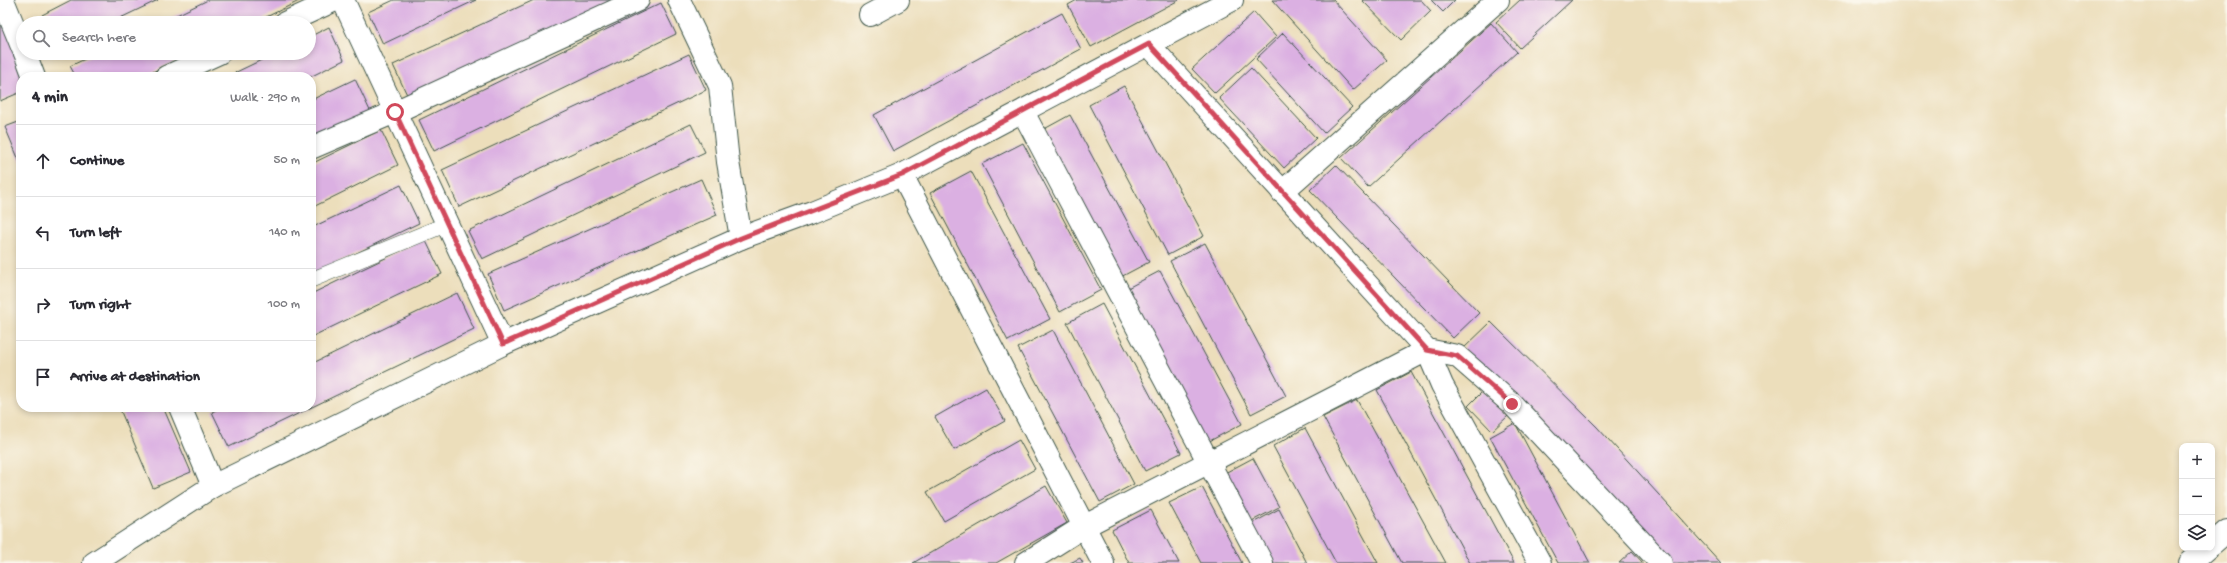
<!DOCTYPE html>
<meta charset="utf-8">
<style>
body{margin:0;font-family:"Gochi Hand",sans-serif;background:#f2f2f3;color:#2b2b33}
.controls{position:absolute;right:12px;bottom:12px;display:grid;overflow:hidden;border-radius:8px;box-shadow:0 2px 6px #0003}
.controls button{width:36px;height:36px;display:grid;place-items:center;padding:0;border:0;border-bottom:1px solid #e1e1e2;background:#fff;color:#2b2b33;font:20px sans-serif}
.stop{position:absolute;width:12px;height:12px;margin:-9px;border:3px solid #d1495b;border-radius:50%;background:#fff}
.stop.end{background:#d1495b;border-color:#fff;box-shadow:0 1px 4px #0008}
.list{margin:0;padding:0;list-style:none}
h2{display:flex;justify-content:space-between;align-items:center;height:52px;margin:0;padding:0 16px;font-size:17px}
h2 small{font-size:13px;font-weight:400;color:#7c7c81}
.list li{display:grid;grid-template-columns:26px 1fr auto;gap:12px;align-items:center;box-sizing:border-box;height:72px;padding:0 16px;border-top:1px solid #e1e1e2}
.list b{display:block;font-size:15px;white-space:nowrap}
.list em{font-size:13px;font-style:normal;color:#7c7c81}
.icon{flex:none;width:22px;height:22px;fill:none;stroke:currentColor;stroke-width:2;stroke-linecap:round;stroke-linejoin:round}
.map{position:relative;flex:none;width:2227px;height:563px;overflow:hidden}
.search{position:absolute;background:#fff;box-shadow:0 2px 6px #0003;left:16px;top:16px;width:300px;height:44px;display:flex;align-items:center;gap:10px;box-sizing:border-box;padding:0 14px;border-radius:22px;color:#7c7c81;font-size:15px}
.panel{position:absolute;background:#fff;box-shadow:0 2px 6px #0003;left:16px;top:72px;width:300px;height:340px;border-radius:16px}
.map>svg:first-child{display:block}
</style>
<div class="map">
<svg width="2227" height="563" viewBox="0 0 2227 563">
<rect width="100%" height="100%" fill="#fbf7ec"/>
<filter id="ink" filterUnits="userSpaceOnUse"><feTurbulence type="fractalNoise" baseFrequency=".025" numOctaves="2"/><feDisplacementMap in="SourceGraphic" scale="8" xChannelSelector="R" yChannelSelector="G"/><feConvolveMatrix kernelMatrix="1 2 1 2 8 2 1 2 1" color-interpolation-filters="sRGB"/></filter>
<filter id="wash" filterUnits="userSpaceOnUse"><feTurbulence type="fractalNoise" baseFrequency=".012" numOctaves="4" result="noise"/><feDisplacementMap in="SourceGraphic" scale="16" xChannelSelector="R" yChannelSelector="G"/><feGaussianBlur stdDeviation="0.9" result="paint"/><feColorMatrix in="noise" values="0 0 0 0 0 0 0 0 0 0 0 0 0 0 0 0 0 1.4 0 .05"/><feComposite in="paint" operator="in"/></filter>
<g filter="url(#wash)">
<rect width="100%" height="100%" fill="#ecdebb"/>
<g id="blocks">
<!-- building -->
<g fill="#dbb0e2">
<path d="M71 0H158L110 23H46L42 15Z"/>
<path d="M208 0H301L254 23H160Z"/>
<path d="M394 0H476L383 44 368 12Z"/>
<path d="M534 0H623L409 99 393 65Z"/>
<path d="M1077 0H1179L1091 47 1068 5Z"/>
<path d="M1272 0H1333L1387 60 1353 90Z"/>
<path d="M1362 0H1421L1431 11 1401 40Z"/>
<path d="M1431 0H1455L1443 12Z"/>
<path d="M1520 0H1572L1520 48 1496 22Z"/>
<path d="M661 3 676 34 434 151 419 120Z"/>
<path d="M0 12 28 77H21V92L0 101Z"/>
<path d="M1254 12 1276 37 1215 93 1192 69Z"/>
<path d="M1062 13 1081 49 893 151 874 115Z"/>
<path d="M1491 23 1517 52 1368 187 1341 158Z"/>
<path d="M329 27 344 60 310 77H226L276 53H309V37Z"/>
<path d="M1283 33 1352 107 1324 133 1256 59Z"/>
<path d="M98 53H192L142 77H76L70 66Z"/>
<path d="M689 54 706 90 459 207 442 170Z"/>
<path d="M1251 68 1316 138 1284 168 1219 98Z"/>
<path d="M355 79 372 115 311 145V100Z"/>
<path d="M1124 86 1204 236 1168 255 1089 105Z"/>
<path d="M1070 115 1149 262 1115 280 1037 133Z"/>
<path d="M21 121V165L5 127Z"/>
<path d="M691 124 705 152 482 259 468 231Z"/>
<path d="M381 130 398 165 311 208V164Z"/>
<path d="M1023 143 1101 290 1060 312 982 164Z"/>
<path d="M1336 165 1479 313 1453 338 1310 190Z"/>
<path d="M971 171 1050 319 1008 341 930 193Z"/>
<path d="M701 179 717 215 504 310 488 274Z"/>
<path d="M401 185 419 223 311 275V228Z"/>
<path d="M425 239 442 274 311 337V294Z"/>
<path d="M1205 243 1286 396 1251 414 1170 261Z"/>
<path d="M1160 271 1242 424 1202 445 1120 292Z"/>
<path d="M457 293 474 329 229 447 212 412 222 407H311V364Z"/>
<path d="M1102 304 1181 453 1145 471 1067 323Z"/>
<path d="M1491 322 1597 427 1721 563H1670L1463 349Z"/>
<path d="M1053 330 1134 484 1100 502 1018 348Z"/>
<path d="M1411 372 1514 563H1470L1377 390Z"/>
<path d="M986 388 1005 421 954 450 935 417Z"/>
<path d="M1483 391 1508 416 1492 431 1468 406Z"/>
<path d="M1357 400 1446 563H1402L1323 417Z"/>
<path d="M119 407H163L191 472 153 488Z"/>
<path d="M1515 423 1590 563H1558L1490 437Z"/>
<path d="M1305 428 1378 563H1336L1273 446Z"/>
<path d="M1019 440 1035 469 944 521 927 492Z"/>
<path d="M1253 458 1279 507 1248 523 1223 474Z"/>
<path d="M1046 486 1067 523 996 563H913Z"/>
<path d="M1202 487 1242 563H1201L1169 503Z"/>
<path d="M1279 509 1307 563H1269L1249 525Z"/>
<path d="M1151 510 1179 563H1129L1112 530Z"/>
<path d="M1632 551 1643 563H1619Z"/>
<path d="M1080 558 1083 563H1070Z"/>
</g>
</g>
</g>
<g filter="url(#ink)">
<use href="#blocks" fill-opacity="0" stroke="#3e5548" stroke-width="1"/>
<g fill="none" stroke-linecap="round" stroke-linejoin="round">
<!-- service casing -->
<g stroke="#3e5548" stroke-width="16">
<path id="service" d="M311 280 447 224"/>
</g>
<!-- minor casing -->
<g stroke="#3e5548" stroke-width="24">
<g id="minor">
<path d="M3 0 23 49"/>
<path d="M343 0 503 344"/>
<path d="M679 0 720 86 728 162 741 238"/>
<path d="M870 15 898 0"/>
<path d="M285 23 335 0"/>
<path d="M1149 45 1427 350 1442 385 1540 563"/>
<path d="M25 53 34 77"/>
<path d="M166 77 219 53"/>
<path d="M1023 112 1262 563"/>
<path d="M311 148 395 112 638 0"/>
<path d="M902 175 1103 563"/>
<path d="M1282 192 1498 0"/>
<path d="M180 407 213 486"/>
<path d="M2212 544 2227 531"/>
<path d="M1026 563 1083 527 1427 350 1457 356 1512 404 1661 563"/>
<path d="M2190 563 2207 548"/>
</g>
</g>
<!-- tertiary casing -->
<g stroke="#3e5548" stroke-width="24">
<path id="tertiary" d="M94 563 213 486 503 344 741 238 812 212 902 175 1232 0"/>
</g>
<!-- service -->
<use href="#service" stroke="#fff" stroke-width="15"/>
<!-- minor -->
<use href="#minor" stroke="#fff" stroke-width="22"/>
<!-- tertiary -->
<use href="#tertiary" stroke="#fff" stroke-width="22"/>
</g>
</g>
<g fill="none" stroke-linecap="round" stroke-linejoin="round" filter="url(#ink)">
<!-- route -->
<path stroke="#d1495b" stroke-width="5" d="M395 112 503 344 741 238 902 175 1149 44 1427 350 1457 356 1512 404"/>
</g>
</svg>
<div class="controls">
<button>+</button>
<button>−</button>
<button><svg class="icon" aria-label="layers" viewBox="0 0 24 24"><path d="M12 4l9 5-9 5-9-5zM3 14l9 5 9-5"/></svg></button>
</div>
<div class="stop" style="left:395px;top:112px"></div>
<div class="stop end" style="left:1512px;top:404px"></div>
<div class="search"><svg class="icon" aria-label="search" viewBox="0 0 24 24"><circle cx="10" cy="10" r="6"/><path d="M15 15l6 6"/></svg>Search here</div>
<section class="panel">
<h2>4 min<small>Walk · 290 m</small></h2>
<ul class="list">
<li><svg class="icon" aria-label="ahead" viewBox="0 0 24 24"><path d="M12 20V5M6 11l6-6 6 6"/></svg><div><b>Continue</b></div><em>50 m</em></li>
<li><svg class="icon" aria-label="left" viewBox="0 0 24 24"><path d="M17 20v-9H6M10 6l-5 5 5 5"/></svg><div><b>Turn left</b></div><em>140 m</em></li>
<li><svg class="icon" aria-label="right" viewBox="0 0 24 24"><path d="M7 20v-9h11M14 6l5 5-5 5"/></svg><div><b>Turn right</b></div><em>100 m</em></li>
<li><svg class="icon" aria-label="arrive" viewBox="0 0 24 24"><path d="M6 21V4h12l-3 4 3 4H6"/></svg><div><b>Arrive at destination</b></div></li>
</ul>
</section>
</div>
